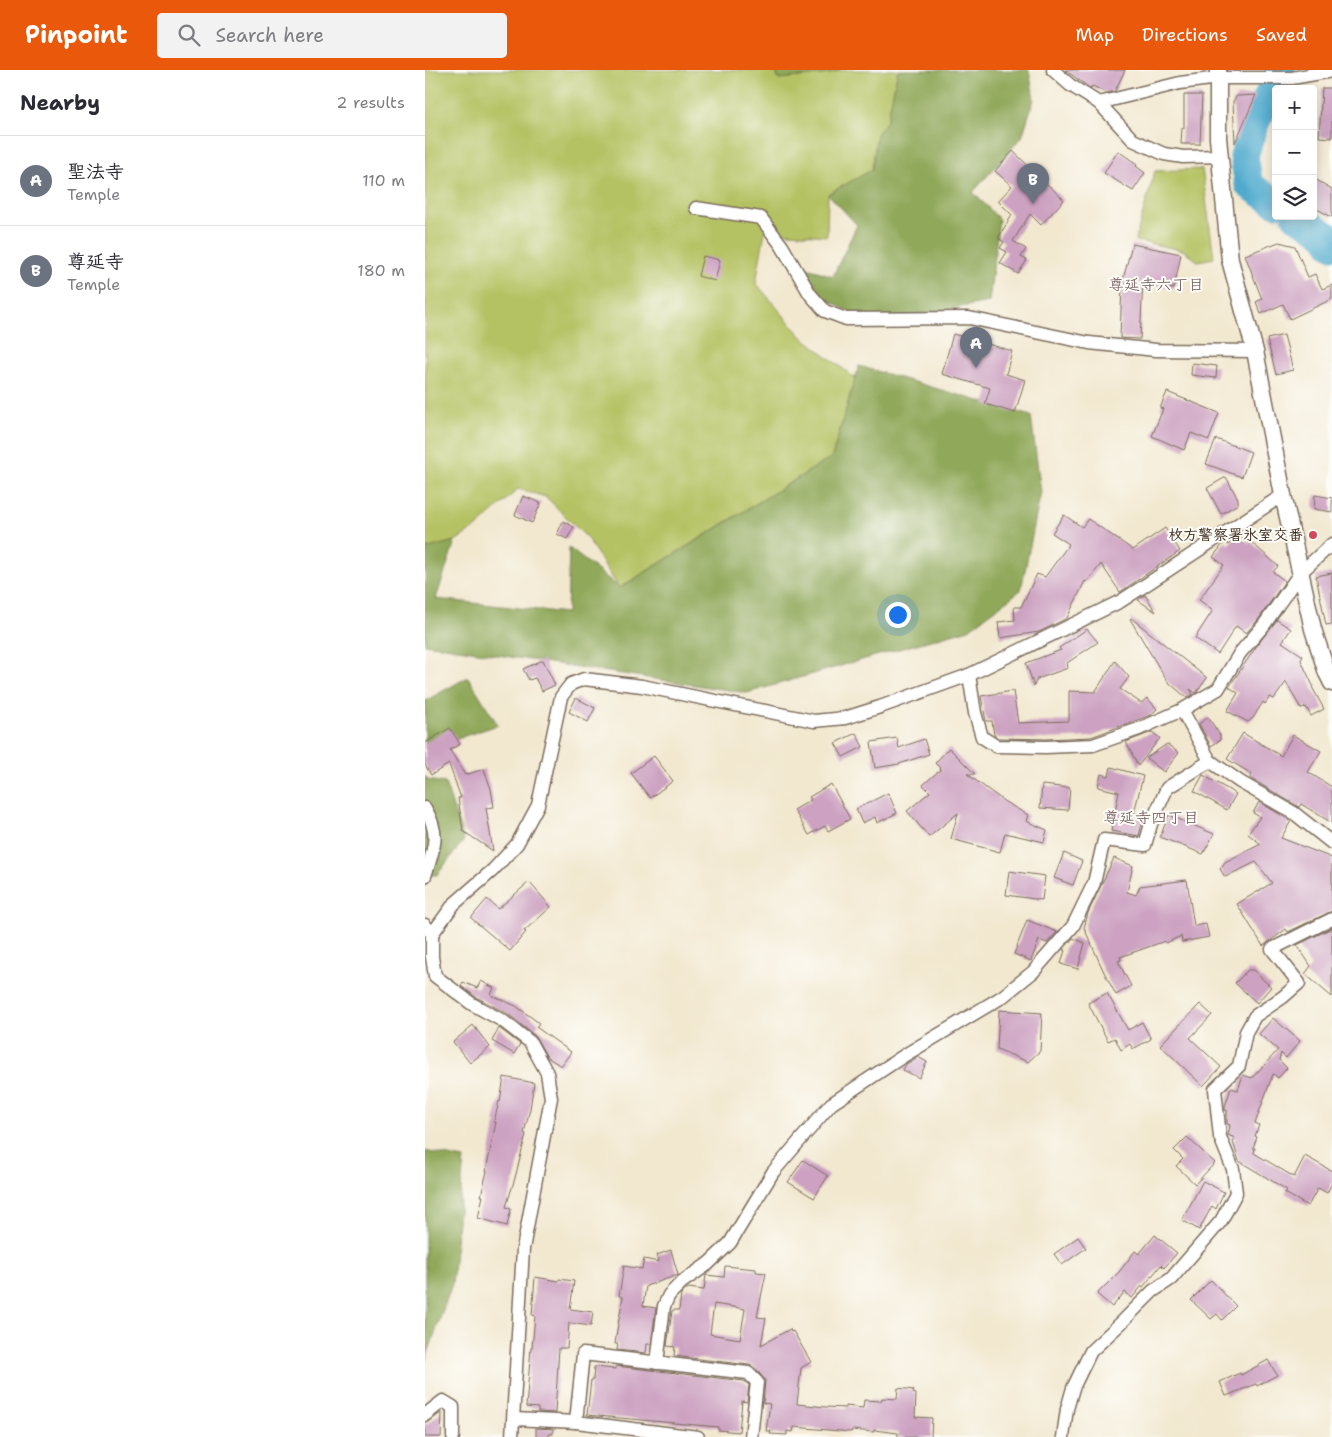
<!DOCTYPE html>
<meta charset="utf-8">
<style>
body{margin:0;font-family:"Shantell Sans","Klee One",sans-serif;background:#f2f2f3;color:#2b2b33}
.controls{position:absolute;right:15px;top:15px;display:grid;overflow:hidden;border-radius:5px;box-shadow:0 2px 12px #0003}
.controls button{width:45px;height:45px;display:grid;place-items:center;padding:0;border:0;border-bottom:1px solid #e1e1e2;background:#fff;color:#2b2b33;font:25px sans-serif}
.you{position:absolute;left:472px;top:544px;width:18px;height:18px;margin:-12px;border:4px solid #fff;border-radius:50%;background:#1a73e8;box-shadow:0 0 0 8px #1a73e833}
.badge{display:grid;place-items:center;width:32px;height:32px;border-radius:50%;background:#ea580c;color:#fff;font-size:16px;font-weight:700}
.pin{position:absolute;translate:-50% -41px;filter:drop-shadow(0 1px 2px #0008)}
.pin::after{content:'';position:absolute;top:26px;width:18px;height:15px;background:inherit;clip-path:polygon(0 0,100% 0,50% 100%)}
.list{margin:0;padding:0;list-style:none}
h2{display:flex;justify-content:space-between;align-items:center;height:65px;margin:0;padding:0 20px;font-size:21px}
h2 small{font-size:16px;font-weight:400;color:#7c7c81}
.list li{display:grid;grid-template-columns:32px 1fr auto;gap:15px;align-items:center;box-sizing:border-box;height:90px;padding:0 20px;border-top:1px solid #e1e1e2}
.list b{display:block;font-size:19px;white-space:nowrap}
.list p{margin:0;font-size:16px;white-space:nowrap;color:#7c7c81}
.list em{font-size:16px;font-style:normal;color:#7c7c81}
.icon{flex:none;width:28px;height:28px;fill:none;stroke:currentColor;stroke-width:2;stroke-linecap:round;stroke-linejoin:round}
.map{position:relative;flex:none;width:907px;height:1367px;overflow:hidden}
header{display:flex;align-items:center;gap:30px;box-sizing:border-box;height:70px;padding:0 25px;background:#ea580c;color:#fff}
header strong{font-size:24px}
nav{display:flex;gap:28px;margin-inline-start:auto;font-size:18px}
.search{width:350px;height:45px;background:#f2f2f3;display:flex;align-items:center;gap:12px;box-sizing:border-box;padding:0 18px;border-radius:5px;color:#7c7c81;font-size:19px}
main{display:flex}
aside{flex:1;background:#fff}
.map>svg:first-child{display:block}
</style>
<header>
<strong>Pinpoint</strong>
<div class="search"><svg class="icon" aria-label="search" viewBox="0 0 24 24"><circle cx="10" cy="10" r="6"/><path d="M15 15l6 6"/></svg>Search here</div>
<nav><a>Map</a><a>Directions</a><a>Saved</a></nav>
</header>
<main>
<aside>
<h2>Nearby<small>2 results</small></h2>
<ul class="list">
<li><span class="badge" style="background:#6b7280">A</span><div><b>聖法寺</b><p>Temple</p></div><em>110 m</em></li>
<li><span class="badge" style="background:#6b7280">B</span><div><b>尊延寺</b><p>Temple</p></div><em>180 m</em></li>
</ul>
</aside>
<div class="map">
<svg width="907" height="1367" viewBox="0 0 907 1367">
<rect width="100%" height="100%" fill="#fdfcf7"/>
<filter id="ink" filterUnits="userSpaceOnUse"><feTurbulence type="fractalNoise" baseFrequency=".02" numOctaves="2"/><feDisplacementMap in="SourceGraphic" scale="10" xChannelSelector="R" yChannelSelector="G"/><feConvolveMatrix kernelMatrix="1 2 1 2 8 2 1 2 1" color-interpolation-filters="sRGB"/></filter>
<filter id="wash" filterUnits="userSpaceOnUse"><feTurbulence type="fractalNoise" baseFrequency=".0096" numOctaves="4" result="noise"/><feDisplacementMap in="SourceGraphic" scale="20" xChannelSelector="R" yChannelSelector="G"/><feGaussianBlur stdDeviation="1.12" result="paint"/><feColorMatrix in="noise" values="0 0 0 0 0 0 0 0 0 0 0 0 0 0 0 0 0 1.4 0 .05"/><feComposite in="paint" operator="in"/></filter>
<g filter="url(#wash)">
<rect width="100%" height="100%" fill="#f2e8d0"/>
<!-- green -->
<g fill="#b5c264" stroke="#787641">
<path d="M0 0H351L353 9 405 4 416 0H473L462 51 452 64 447 100 403 124 402 166 340 161 331 213 376 266 430 308 407 387 194 518 162 468 121 427 93 419 52 457 30 471 0 479Z"/>
<path d="M777 99 789 188 773 191 758 180 710 171 730 101Z"/>
</g>
<!-- forest -->
<g fill="#90a85a" stroke="#66693c">
<path d="M351 0H416L405 4 353 9Z"/>
<path d="M473 0H604L609 29 597 67 548 122 574 149 564 232 445 253 389 222 379 197 408 206 432 155 403 124 447 100 452 64 462 51Z"/>
<path d="M434 296 606 346 616 422 596 520 544 559 322 623 0 574V479L30 471 11 529 142 543 144 478 195 518 407 387Z"/>
<path d="M43 607 73 655 0 679V631Z"/>
<path d="M0 706 3 710 20 713 39 770 12 805H0Z"/>
<path d="M0 1081 39 1089 27 1214 0 1292Z"/>
</g>
<g fill="none" stroke-linecap="round" stroke-linejoin="round">
<!-- river -->
<g stroke="#50aace" stroke-width="29">
<path d="M851 133 824 115 819 86 829 55 856 0"/>
<path d="M871 146 900 164 907 175"/>
</g>
</g>
<g id="blocks">
<!-- building -->
<g fill="#cca1c1" fill-rule="evenodd">
<path d="M640 0H700L690 21 682 23 667 16 666 19Z"/>
<path d="M897 18H907V68L894 67Z"/>
<path d="M759 25H777L775 74H756L757 58H759Z"/>
<path d="M831 25 810 73 808 31 812 26Z"/>
<path d="M588 81 639 130 616 155 605 144 588 171 601 179 596 187 602 190 593 204 575 193 582 182 575 178 579 172 573 168 587 145 573 131 587 116 570 101Z"/>
<path d="M693 81 712 94 711 96 720 103 708 121 679 103Z"/>
<path d="M888 108 907 119V147L888 137Z"/>
<path d="M854 172 870 176 883 207 890 204 897 219 907 215V229L865 249 858 234 836 244 831 232 837 229 820 185Z"/>
<path d="M707 174 756 184 749 219 718 212 715 269 695 268 697 214Z"/>
<path d="M278 186 295 190 290 211 273 206Z"/>
<path d="M528 264 587 281 581 304 600 310 590 343 560 334 565 318 517 304Z"/>
<path d="M859 265 868 300 851 304 842 269Z"/>
<path d="M767 293 792 296 791 308 766 305Z"/>
<path d="M742 322 794 343 784 370 766 363 759 380 727 366 738 339 735 338Z"/>
<path d="M791 369 826 382 817 407 781 394Z"/>
<path d="M801 407 813 429V434L796 444 782 418Z"/>
<path d="M890 425 907 428V442L889 439Z"/>
<path d="M98 426 116 433 107 453 90 445Z"/>
<path d="M639 445 657 457 663 449 708 480 740 458 755 481 695 522 676 494 662 512 660 511 642 548 614 562 575 568 573 552 590 550 589 537H596L612 504 620 507 644 474 627 463Z"/>
<path d="M138 451 149 457 142 469 132 464Z"/>
<path d="M813 464 824 473 826 472 853 496 848 502 860 511 833 550 821 563 811 556 793 584 770 568 788 540 774 530 799 495 788 487 798 474 801 472 803 475Z"/>
<path d="M907 503V554L901 555 891 506Z"/>
<path d="M720 525 731 542 713 530Z"/>
<path d="M706 548 782 608 771 623 765 619 768 624 762 628 742 611 705 549Z"/>
<path d="M852 550 866 559 857 572 878 586 876 590 888 616 887 617 899 639 886 646 881 637 876 639 861 612 849 629 845 627 840 634 838 632 828 648 823 652 802 641 813 623 804 617 833 574Z"/>
<path d="M662 559 673 572 642 593 643 598 612 609 609 616 601 593 636 580 634 578Z"/>
<path d="M118 590 130 615 117 621 110 608 104 610 98 599Z"/>
<path d="M690 591 704 607 695 619 716 633 722 628 732 639 726 645 666 667 621 669 573 668 569 665 567 651H561L556 626 588 621 593 653 644 651V621L670 622Z"/>
<path d="M151 628 170 638 163 652 144 642Z"/>
<path d="M783 647 795 665V670L786 676 774 654Z"/>
<path d="M25 658 35 674 25 680 40 705 59 699 66 719 69 737 61 738 68 781 38 761 33 728H36L24 694 6 705 0 695V673Z"/>
<path d="M727 662 735 668 713 696 701 672Z"/>
<path d="M431 663 438 677 418 687 410 673Z"/>
<path d="M818 663 856 686 868 665 896 681 883 702 907 717V753L876 734 874 737 825 708 827 704 802 689Z"/>
<path d="M472 668 474 678 499 669 504 684 474 694 450 698 446 672Z"/>
<path d="M742 674 754 683 739 702 721 688Z"/>
<path d="M524 678 550 704H542L580 732 603 745 601 751 622 760 619 772 580 763 575 782 526 769 533 743 504 767 482 741 505 722 498 715 516 699 510 693Z"/>
<path d="M229 686 248 711 225 728 206 703Z"/>
<path d="M686 697 718 706 709 743 719 745 714 766 686 761 694 722 673 717 676 704 684 706Z"/>
<path d="M778 705 811 724 802 740 769 721Z"/>
<path d="M406 714 425 749 403 761 400 756 384 765 369 740 386 730 384 727Z"/>
<path d="M617 715 645 718 643 740 615 738Z"/>
<path d="M463 723 472 743 452 753 450 747 437 753 431 739Z"/>
<path d="M834 732 866 751 856 768 907 788V841L863 862 861 859 838 876 812 834 847 813 831 792 800 807 795 799 800 792 836 774 823 764 835 747 828 743Z"/>
<path d="M744 745 789 764 778 784 735 767Z"/>
<path d="M639 783 657 791 648 815 629 808Z"/>
<path d="M689 788 708 796 702 822 711 825 715 816 762 810 769 856 781 854 784 867 757 872 756 866 741 873 740 871 695 887 696 890 693 891 706 916 691 925 679 902 659 858 663 843Z"/>
<path d="M584 801 620 806 617 830 581 825Z"/>
<path d="M104 812 126 837 99 861 101 862 85 881 46 848 62 829 73 839Z"/>
<path d="M602 850 632 862 622 873 614 870 606 891 589 884Z"/>
<path d="M907 858V927L880 904 886 896 872 875Z"/>
<path d="M648 868 660 873 653 899 636 894 640 880H638Z"/>
<path d="M823 900H828L846 917 832 933 810 913Z"/>
<path d="M56 911 69 918 66 925 91 936 114 953 111 957 146 982 136 996 122 987 110 966 83 944 51 927 36 916 38 912 52 918Z"/>
<path d="M682 923 703 960 717 952 726 969 708 979 705 974 696 980 690 968 683 971 663 933Z"/>
<path d="M775 934 787 945 765 968 796 997 778 1016 735 975Z"/>
<path d="M574 940 617 943 615 981 603 992 572 979Z"/>
<path d="M848 948 875 971 861 988 856 983 854 990 862 998 853 1008 848 1004 830 1053 834 1055 830 1066 832 1067 828 1078H830L829 1083 869 1107 880 1086 907 1101V1113L902 1123 893 1118 883 1136 860 1123 862 1120 814 1091 808 1072 810 1068 803 1065 805 1055 802 1054V1040H800V1036L806 1018 813 1020 818 1005 827 1008 853 980 834 964Z"/>
<path d="M48 955 65 977 45 993 28 972Z"/>
<path d="M74 958 95 974 89 984 67 971Z"/>
<path d="M493 987 502 992 494 1008 478 1000 481 994Z"/>
<path d="M79 1007 109 1013 105 1039 99 1063 101 1064 90 1108 81 1137 86 1139 82 1156 53 1148 58 1126H56L62 1101H61L71 1052H69L74 1031 75 1032Z"/>
<path d="M762 1067 790 1093 770 1114 751 1096 758 1089 749 1080Z"/>
<path d="M378 1090 403 1106 389 1128 363 1112Z"/>
<path d="M778 1111 799 1122 791 1139 787 1136 774 1160 757 1150Z"/>
<path d="M730 1165 752 1183 739 1198 736 1195 718 1217 717 1216 707 1228 700 1222 687 1237 672 1224 694 1202 710 1181 714 1184Z"/>
<path d="M653 1167 661 1178 637 1195 629 1184Z"/>
<path d="M246 1180 253 1205 221 1216 218 1236 231 1238 226 1274H222L221 1283 192 1280 193 1274H190L192 1260 198 1227 194 1226 199 1196 217 1199 219 1189 234 1192 232 1185Z"/>
<path d="M300 1196 331 1199V1202L341 1203 332 1247 341 1248 336 1275 365 1259 366 1262 368 1261 386 1292 376 1298 372 1334 401 1337 421 1338V1336L438 1338 439 1330 456 1331 457 1328 472 1329 473 1318 489 1320 488 1323 491 1324 490 1347 507 1348 506 1367H473V1363L449 1360V1362L427 1360 426 1362 369 1357 368 1362 362 1361V1365L345 1364 346 1361H341L345 1334 338 1333 340 1310 329 1297 324 1295 249 1286 250 1277 242 1276 247 1241 248 1240H254L256 1224 263 1218 279 1220 281 1205 299 1207ZM289 1234 320 1239 315 1269 285 1264Z"/>
<path d="M110 1207 134 1211V1209L149 1211 145 1239 168 1242 166 1256 144 1253 142 1278H134L130 1343 113 1342V1338L101 1337 106 1278H107L110 1246 107 1245Z"/>
<path d="M786 1210 811 1236 797 1250 792 1244 786 1249 766 1230Z"/>
<path d="M843 1290 852 1305 832 1316 831 1314 801 1326 795 1312 815 1303 816 1305Z"/>
<path d="M191 1296 319 1311 324 1315 322 1332 317 1331 314 1362 293 1360V1357L162 1345 166 1310H168L169 1297 191 1299Z"/>
<path d="M17 1342 16 1367H0V1355Z"/>
<path d="M111 1358 128 1359V1364H124V1367H111Z"/>
</g>
</g>
</g>
<g filter="url(#ink)">
<use href="#blocks" fill-opacity="0" stroke="#7b6c5c" stroke-width="1"/>
<g fill="none" stroke-linecap="round" stroke-linejoin="round">
<!-- minor casing -->
<g stroke="#7b6c5c" stroke-width="15">
<g id="minor">
<path d="M628 0 645 15 674 33 708 70 739 84 758 87 794 86"/>
<path d="M674 33 755 13 793 8H867L907 1"/>
<path d="M271 138 336 148 357 176 385 224 400 241 421 249 544 248 664 273 731 280 830 281"/>
<path d="M907 474 875 503 839 555 815 583 793 619 757 640 785 691 815 712 869 743 907 773"/>
<path d="M544 605 550 643 557 667 571 676 621 677 668 675 714 659 757 640"/>
<path d="M0 738C16 765 9 778 0 806"/>
<path d="M0 855 7 864V887L10 906 47 934 78 951 105 972 122 1003 126 1028 98 1179 87 1367"/>
<path d="M7 864 29 834 68 800 92 774 113 735 136 627 146 614 159 609 217 616 389 651 420 648 455 637 544 605 696 531 858 425"/>
<path d="M232 1293 239 1236 244 1225 257 1212 283 1194 305 1173 348 1102 406 1034 480 985 577 927 608 902 648 856 669 813 679 770 720 775 726 754 742 718 785 691"/>
<path d="M0 1345 18 1331 28 1337V1367"/>
<path d="M89 1349 151 1352 273 1367"/>
<path d="M151 1352 158 1284 323 1303 332 1312 326 1367"/>
<path d="M638 1367 642 1339 648 1318 666 1281 695 1254 728 1221 746 1209 796 1151 811 1123 808 1099 795 1067 790 1019 814 996 821 962 830 946 858 927 874 913 847 879 907 849"/>
</g>
</g>
<!-- tertiary casing -->
<g stroke="#7b6c5c" stroke-width="19">
<path id="tertiary" d="M793 0V68L805 190 830 281 858 425 888 559 902 603 907 613"/>
</g>
<!-- minor -->
<use href="#minor" stroke="#fff" stroke-width="12"/>
<!-- tertiary -->
<use href="#tertiary" stroke="#fff" stroke-width="16"/>
</g>
</g>
<!-- markers -->
<circle fill="#d1495b" stroke="#fdfcf7" stroke-width="2" cx="888" cy="465" r="5"/>
<g text-anchor="middle" dominant-baseline="central" stroke-width="4" stroke-linejoin="round" paint-order="stroke">
<!-- poi labels -->
<g font-size="15" font-weight="bold" fill="#3b2a1e" stroke="#fdfcf7" text-anchor="end">
<text x="878" y="465">枚方警察署氷室交番</text>
</g>
<!-- neighbourhood labels -->
<g font-size="16" fill="#6e5457" stroke="#fdfcf7">
<text x="731" y="214">尊延寺六丁目</text>
<text x="726" y="747">尊延寺四丁目</text>
</g>
</g>
</svg>
<div class="controls">
<button>+</button>
<button>−</button>
<button><svg class="icon" aria-label="layers" viewBox="0 0 24 24"><path d="M12 4l9 5-9 5-9-5zM3 14l9 5 9-5"/></svg></button>
</div>
<div class="you"></div>
<div class="pin badge" style="left:551px;top:298px;background:#6b7280">A</div>
<div class="pin badge" style="left:608px;top:134px;background:#6b7280">B</div>
</div>
</main>
